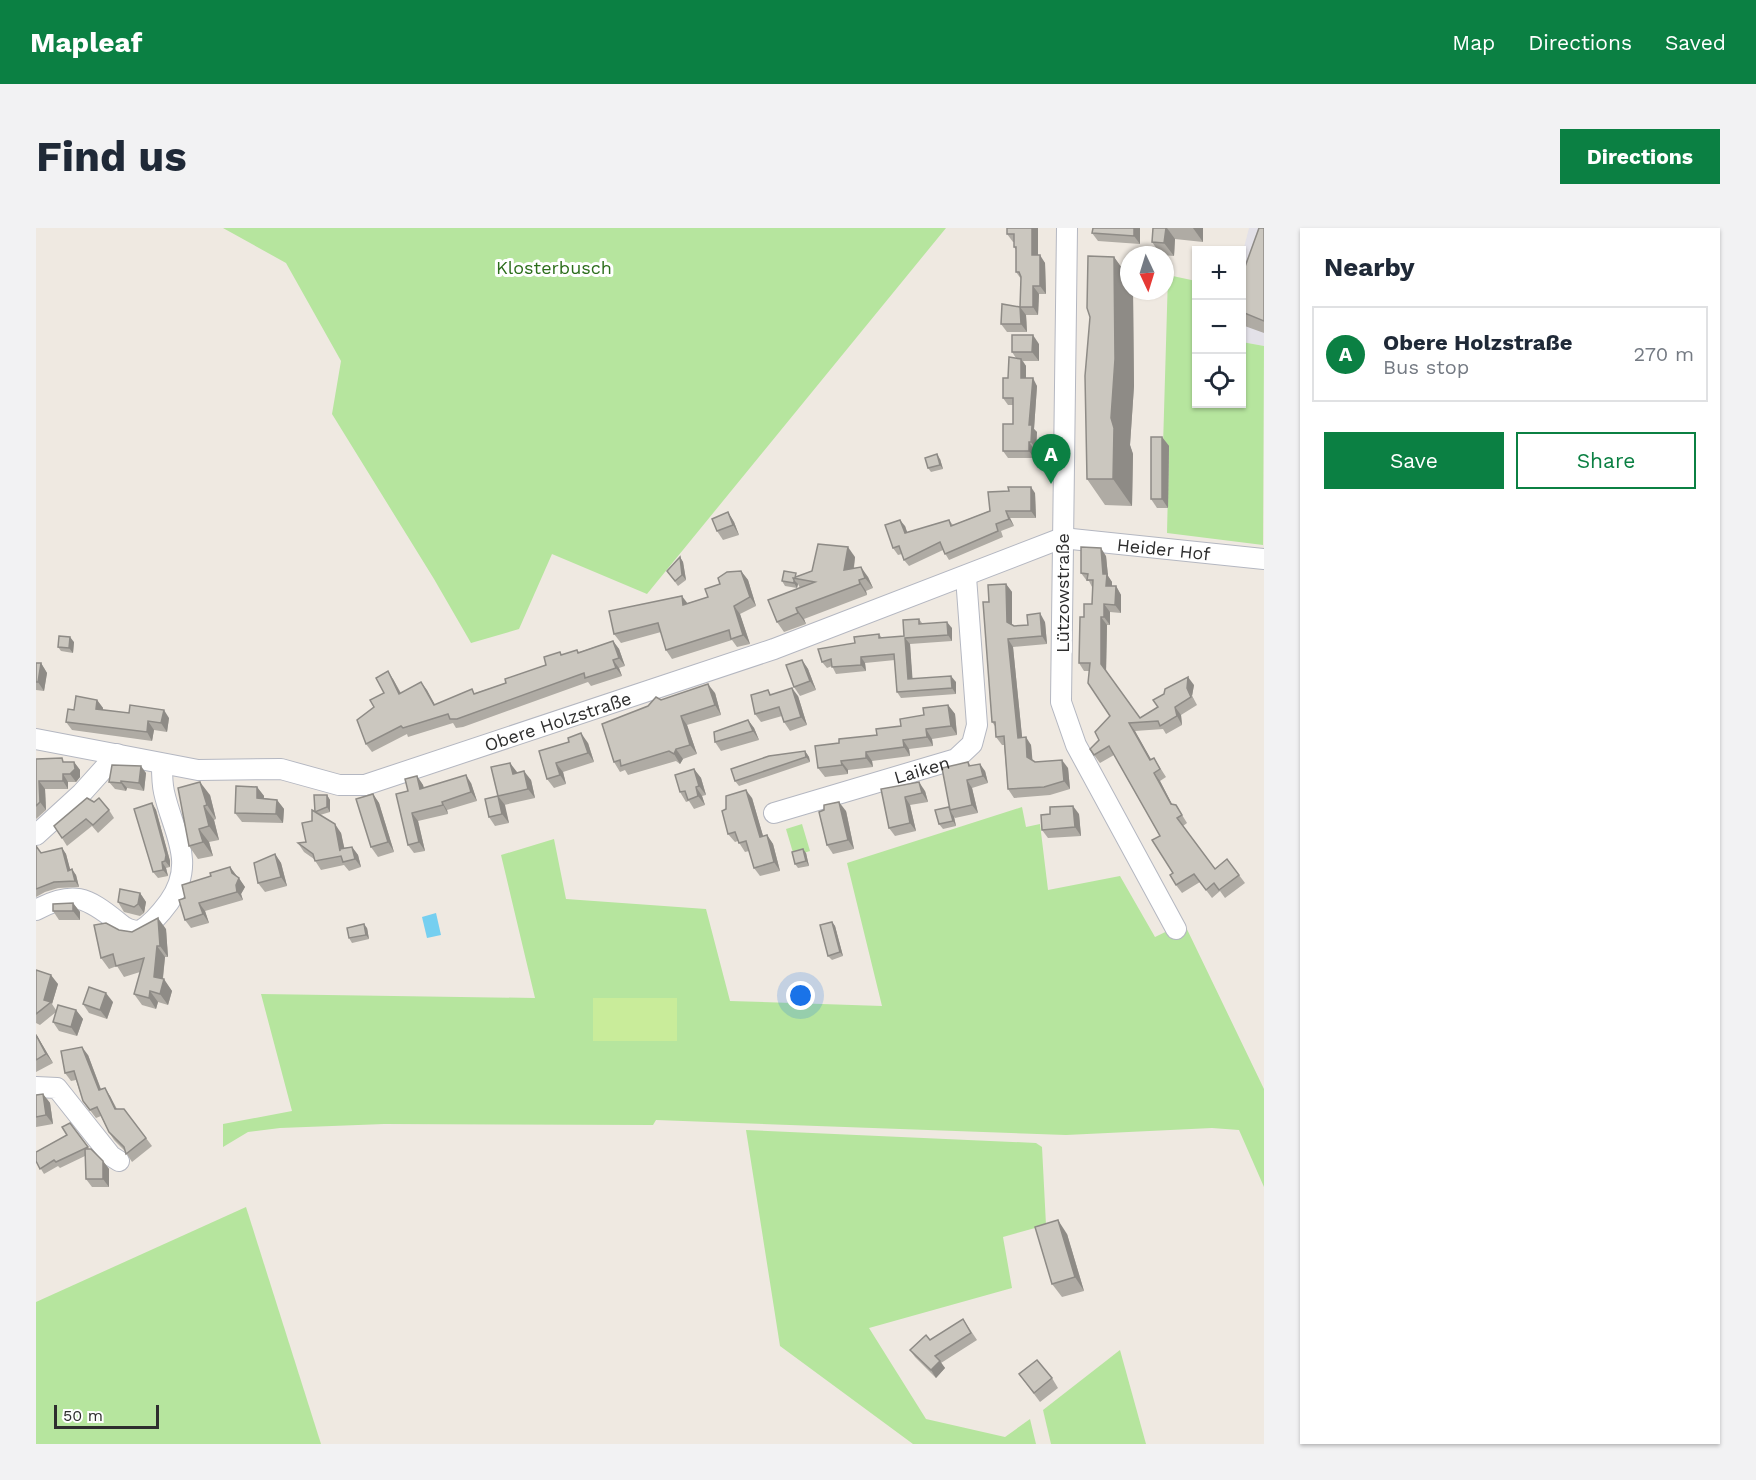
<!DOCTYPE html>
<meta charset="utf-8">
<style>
body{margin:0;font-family:"Work Sans",sans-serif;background:#f2f2f3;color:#1f2937}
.controls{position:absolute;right:18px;top:18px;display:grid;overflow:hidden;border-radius:0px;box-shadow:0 2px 4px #0004}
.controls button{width:54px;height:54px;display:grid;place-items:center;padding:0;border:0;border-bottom:2px solid #e0e1e3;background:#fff;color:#1f2937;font:30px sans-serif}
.compass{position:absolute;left:1084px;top:18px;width:54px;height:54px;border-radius:50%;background:#fff;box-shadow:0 2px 4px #0004;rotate:176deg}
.scale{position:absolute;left:18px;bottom:15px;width:105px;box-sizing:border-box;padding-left:6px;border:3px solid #2e2e2e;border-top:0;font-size:16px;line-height:21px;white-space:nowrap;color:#2e2e2e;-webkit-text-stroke:4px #fff;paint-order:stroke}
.you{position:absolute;left:765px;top:768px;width:21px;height:21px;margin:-15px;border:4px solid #fff;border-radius:50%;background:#1a73e8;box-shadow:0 0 0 9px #1a73e833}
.badge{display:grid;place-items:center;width:39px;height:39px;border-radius:50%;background:#0b8043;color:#fff;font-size:20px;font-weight:700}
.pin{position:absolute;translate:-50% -50px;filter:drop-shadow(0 2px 3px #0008)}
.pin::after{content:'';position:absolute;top:32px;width:21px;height:18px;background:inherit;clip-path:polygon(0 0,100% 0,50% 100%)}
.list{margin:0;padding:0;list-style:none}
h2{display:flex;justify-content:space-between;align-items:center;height:78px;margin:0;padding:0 24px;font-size:26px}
h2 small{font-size:20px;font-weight:400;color:#747a83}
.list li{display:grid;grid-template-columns:39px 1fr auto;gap:18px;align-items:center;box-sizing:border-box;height:96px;margin:0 12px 12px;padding:0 12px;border:2px solid #e0e1e3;border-radius:0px}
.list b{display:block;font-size:22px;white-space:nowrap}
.list p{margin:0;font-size:20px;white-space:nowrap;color:#747a83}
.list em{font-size:20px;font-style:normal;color:#747a83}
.actions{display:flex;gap:12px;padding:18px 24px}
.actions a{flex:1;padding:14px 0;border:2px solid #0b8043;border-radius:0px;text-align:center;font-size:21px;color:#0b8043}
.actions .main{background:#0b8043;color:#fff}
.icon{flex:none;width:33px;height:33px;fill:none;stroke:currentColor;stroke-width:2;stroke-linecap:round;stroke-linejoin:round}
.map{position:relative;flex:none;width:1228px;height:1216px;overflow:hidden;border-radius:0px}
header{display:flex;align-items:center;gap:36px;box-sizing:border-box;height:84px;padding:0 30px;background:#0b8043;color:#fff}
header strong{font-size:28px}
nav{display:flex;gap:33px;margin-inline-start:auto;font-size:21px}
.intro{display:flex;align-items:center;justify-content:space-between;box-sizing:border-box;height:144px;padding:0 36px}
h1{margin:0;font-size:42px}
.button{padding:15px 27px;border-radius:0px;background:#0b8043;color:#fff;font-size:21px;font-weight:700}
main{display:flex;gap:36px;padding:0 36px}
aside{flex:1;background:#fff;border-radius:0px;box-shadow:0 2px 4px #0004}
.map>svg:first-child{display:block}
</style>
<header>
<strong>Mapleaf</strong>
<nav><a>Map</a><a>Directions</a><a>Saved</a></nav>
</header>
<div class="intro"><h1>Find us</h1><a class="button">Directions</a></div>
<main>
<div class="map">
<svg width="1228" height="1216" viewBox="0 0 1228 1216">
<rect width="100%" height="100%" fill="#efe9e1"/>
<!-- industrial -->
<path fill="#e3e1e8" d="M1213 0H1228V118L1206 114V27Z"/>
<!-- green -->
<g fill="#b6e59e">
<path d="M187 0H910L611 366 516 326 483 401 435 415 398 351 296 186 305 133 250 35Z"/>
<path d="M1132 47 1160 53V176H1206V114L1228 118 1227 317 1131 305 1133 219 1127 218Z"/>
<path d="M986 579 990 599 1004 596 1012 662 1084 648 1119 709 1148 695 1228 861V959L1203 902 1176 900 1030 907 620 892 617 897 348 896 244 900 212 904 187 919V896L256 883 225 766 499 770 465 627 518 611 530 671 670 681 694 773 846 778 811 635Z"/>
<path d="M766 596 774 623 758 628 750 601Z"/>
<path d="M710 902 1000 915 1006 919 1010 997 967 1009 976 1060 833 1100 890 1191 969 1209 994 1191 1000 1216H877L744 1118Z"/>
<path d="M210 979 285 1216H0V1074Z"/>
<path d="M1084 1122 1110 1216H1015L1007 1182Z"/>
</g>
<!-- pitch -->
<rect fill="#c9ec9a" x="557" y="770" width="84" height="43"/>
<!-- water -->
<path fill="#75cff0" d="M400 685 405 707 391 710 386 689Z"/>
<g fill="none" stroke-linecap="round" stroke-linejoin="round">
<!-- minor casing -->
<g stroke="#b4b7c1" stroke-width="22">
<g id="minor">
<path d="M1031 0 1025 474 1040 517 1140 701"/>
<path id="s1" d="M0 511 162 542 245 541 303 557H329L738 421 1026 310 1228 331"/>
<path id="s2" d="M738 585 920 531 936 516 941 497 930 349"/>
<path d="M0 607 45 566 81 526"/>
<path d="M0 682C37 662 51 669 82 694 89 700 94 703 104 703 116 696 125 685 133 674 161 634 137 605 128 564 126 555 126 546 126 537"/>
<path d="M0 859 21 860 75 928 83 933"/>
</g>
</g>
<!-- minor -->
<use href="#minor" stroke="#fff" stroke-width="20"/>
</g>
<!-- wall -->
<g fill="#afaba4">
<path d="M971 0H1002V27L1009 35 1010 66H1003L1002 87H990L991 104H971L965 96 984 79 985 51 980 44V22L978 19V14H977L971 6Z"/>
<path d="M1104 0V16L1062 13 1056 5Z"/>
<path d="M1117 0H1167V14L1139 11 1138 28 1125 27 1116 14Z"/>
<path d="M1228 0V105L1206 97V47Z"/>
<path d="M1078 29 1093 50V63H1097L1098 158 1094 217 1097 226 1096 278 1069 277 1051 251Z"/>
<path d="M1003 116V133H987L990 138V150L1001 158 998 201 1001 204 1000 221H998V230H972L967 223 977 196V177H972L967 170 972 150 980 130 976 124Z"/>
<path d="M1126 209 1133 218 1132 280H1121L1115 271Z"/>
<path d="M904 231 907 241 895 244 892 240Z"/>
<path d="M999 265 1000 290H974L978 298 965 303 967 309 913 332 907 322 873 338 868 332 866 326 862 327 857 320 869 298 871 305 913 292 917 297Z"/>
<path d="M692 284 698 294 703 307 687 312 681 303Z"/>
<path d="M1070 328 1072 348 1076 354V358H1080L1085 367V385L1074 384V397H1071L1070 444 1104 490 1158 457 1156 468 1161 477 1145 487 1146 497 1130 506 1127 501 1099 503 1115 532 1118 530 1130 549 1124 553 1136 576 1140 577 1151 595 1147 598 1179 641 1191 631 1209 655 1189 670 1184 663 1176 670 1164 654 1146 665 1140 657 1137 645 1124 608 1078 527 1064 535 1058 527 1063 512 1074 488 1053 443H1048L1043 435 1048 389 1056 376V359L1053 353H1051L1045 345Z"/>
<path d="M644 329 647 334 650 352 642 358 631 343Z"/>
<path d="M819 329 818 340 832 349 837 360 830 363 831 367 768 391 770 396 748 404 741 394 764 360 762 356 761 360 749 358 746 353Z"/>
<path d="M705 343 712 352 720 378 704 386 714 416 701 419 696 412 636 431 630 422 625 404 585 415 578 406 652 375 672 369 684 356Z"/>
<path d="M970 356 976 364V397L978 398 992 397 1009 394 1011 416 977 419 986 509 995 517 996 533 999 534 1032 540 1034 561 1014 567 978 570 972 561 968 517H966L960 509 959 498 956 494 953 374Z"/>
<path d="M883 391 886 395 916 400V413L874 416 876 451 920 454V466L865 470 861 464 859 432 829 435 830 443 800 446 796 438 791 440 786 434 819 415 843 406 846 410 868 408Z"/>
<path d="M577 413 583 421 589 438 583 440 586 448 555 458 552 454 427 499 420 500 417 495 372 509 371 506 336 524 330 516 338 479 357 451 365 465 385 454 399 477 439 465 470 455 510 437 524 424 526 427 541 422 543 424Z"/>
<path d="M38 414 37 425 25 423 22 419Z"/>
<path d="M766 432 772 441 780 462 764 468 758 459Z"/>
<path d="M0 435H5L11 445 8 463 0 462Z"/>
<path d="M732 462 735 467 762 468 771 497 754 503 748 494 746 488 725 494 719 486Z"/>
<path d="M679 465 685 487 651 497 661 526 647 531 644 536 640 533 592 547 589 542 584 544 578 534 612 478 625 472Z"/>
<path d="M61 472 67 480V482L133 490 131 504 118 502 116 513 36 502 30 494 38 482Z"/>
<path d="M912 477 919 486 921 507 896 511 897 518 873 521 874 528 836 533 837 539 812 542V546L789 549 782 540 803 515 841 507 865 498Z"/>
<path d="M712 492 718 500 723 512 685 523 679 514Z"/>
<path d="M552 515 558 534 527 544 530 556 518 560 511 551 503 523Z"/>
<path d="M769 523 773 529 774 534 703 558 699 553Z"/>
<path d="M0 531 29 534H38L44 542V549L40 554H32V561H9L10 582 0 591Z"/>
<path d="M932 534 935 538 949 543 952 555 936 560 942 585 919 590 918 589 920 598 907 601 903 596 913 579Z"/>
<path d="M474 535 481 545 495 552 499 570 468 577 473 595 459 598 453 589Z"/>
<path d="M658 541 665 550 670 567 666 568 669 577 658 581 653 573 650 574 644 564Z"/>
<path d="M110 545 108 563 91 560 90 563 79 561 73 554Z"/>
<path d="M381 548 387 557 388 560 435 555 441 573 411 582 412 586 382 593 389 623 378 625 372 617V563Z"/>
<path d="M221 559 228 568V570L241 572 248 581 247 595 206 594 199 585Z"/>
<path d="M142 560 174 567 180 591 178 592 183 612 173 614 177 628 162 631 153 618Z"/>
<path d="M845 561 889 563 892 574 874 577 880 603 859 608 853 600Z"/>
<path d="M337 566 343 575 358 624 342 629 335 619Z"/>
<path d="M291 567 294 572V584L284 587 305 605 308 620 316 619 322 627 325 639 313 643 308 637 285 642 278 631 268 624 262 615 270 614 279 583Z"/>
<path d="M716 570 727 608 731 607 737 616 744 643 724 648 718 640 713 623 709 624 702 613 699 614 692 606Z"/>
<path d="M58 574 73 582 78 590 62 605 56 598 31 618 26 610Z"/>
<path d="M116 575 120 582 134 633V639L130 640 132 648 122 650 117 644Z"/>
<path d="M788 582 810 583 818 621 797 626 791 617Z"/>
<path d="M1043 586 1045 608 1012 610 1006 602Z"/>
<path d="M0 618 5 625 26 620 30 626 34 642 40 647 43 659 22 660 9 664 0 669Z"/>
<path d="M770 625 773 638 762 640 759 636Z"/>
<path d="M239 626 245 635 251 658 229 664 222 655Z"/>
<path d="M194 639 209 659 205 666 207 672 169 683 173 695 155 700 149 692V670L175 648Z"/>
<path d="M104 665 110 674 108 685 104 688 88 684 82 674Z"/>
<path d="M37 675 44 684V692H23L17 683Z"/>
<path d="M796 694 799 698 807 728 796 732 792 728Z"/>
<path d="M331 700 333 711 316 715 313 710Z"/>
<path d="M130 701 132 729H129L127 751 136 763 132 777 122 774 120 781 106 777 98 766 104 744 88 749 81 738 73 741 65 730 83 702 96 704Z"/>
<path d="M0 742 22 756 16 776 20 782H40L47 791 41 808 23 803 17 794 20 784 4 797 0 795Z"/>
<path d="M77 774 71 791 53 785 47 776Z"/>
<path d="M0 806 17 835 0 844Z"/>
<path d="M52 827 65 861 74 868 81 881 110 910 116 918 96 934 89 923 78 912 73 904 65 888 60 890 47 873 40 852 35 853 29 845Z"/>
<path d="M7 866 14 875 17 896 0 899V867Z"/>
<path d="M34 895 53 921 67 933 73 941V959H56L50 951 49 928 24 940 22 938 8 946 0 933 31 907Z"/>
<path d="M1031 1006 1048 1063 1026 1069 1016 1056Z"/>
<path d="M927 1091 941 1112 905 1135 909 1140 900 1150 879 1129 874 1122 894 1112Z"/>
<path d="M983 1146 1016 1150 1022 1160 1004 1174Z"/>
</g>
<!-- shaded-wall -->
<g fill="#8e8b86">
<path d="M996 0H1002V35L996 27Z"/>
<path d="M1098 0H1104V16L1098 8Z"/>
<path d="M1130 0H1131L1139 11 1138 28 1128 15Z"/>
<path d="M1157 0H1167V14Z"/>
<path d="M1004 27 1009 35 1010 66 1004 58Z"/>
<path d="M1078 29 1093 50V63H1097L1098 158 1094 217 1097 226 1096 278 1077 251 1075 190Z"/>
<path d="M997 58 1003 66 1002 87 997 79Z"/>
<path d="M984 79 990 87 991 104 985 96Z"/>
<path d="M997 107 1003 116V133L996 124Z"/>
<path d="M985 131 990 138V157L985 150Z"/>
<path d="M997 150 1001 158 998 201 1001 204 1000 221 995 214 993 197Z"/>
<path d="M1126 209 1133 218 1132 280 1126 271Z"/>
<path d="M993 214 998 221V230L993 223Z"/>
<path d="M901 226 904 231 907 241 904 237Z"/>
<path d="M995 259 999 265 1000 290 995 283Z"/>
<path d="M970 283 974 290 978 298 973 291Z"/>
<path d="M692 284 698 294 703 307 697 297Z"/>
<path d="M864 292 869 298 874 312 869 305Z"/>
<path d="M812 319 819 329 816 353 808 342Z"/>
<path d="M1065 320 1070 328 1072 348 1076 354V366L1070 358 1067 346Z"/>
<path d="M644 329 647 334 650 352 646 347Z"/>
<path d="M825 339 832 349 837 360 829 350Z"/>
<path d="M705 343 712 352 720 378 714 369Z"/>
<path d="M758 352 762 356 761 360 758 355Z"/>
<path d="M823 352 830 363 831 367 824 356Z"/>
<path d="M970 356 976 364V402L971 394Z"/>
<path d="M1080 358 1085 367V385L1079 377Z"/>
<path d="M646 368 652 376 647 377Z"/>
<path d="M1068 376 1074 384V397L1068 389Z"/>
<path d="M698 378 704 386 714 416 707 407Z"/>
<path d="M760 380 768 391 770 396 762 385Z"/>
<path d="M1004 385 1009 394 1011 416 1006 408Z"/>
<path d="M1065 389 1071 397 1070 444 1065 436Z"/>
<path d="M911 394 916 400V413L912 407Z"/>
<path d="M34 409 38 414 37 425 33 420Z"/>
<path d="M869 410 874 416 877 457 872 451Z"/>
<path d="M972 411 977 419 987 518 982 510Z"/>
<path d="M577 413 583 421 589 438 583 430Z"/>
<path d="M825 429 829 435 830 443 825 437Z"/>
<path d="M577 432 583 440 586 448 580 440Z"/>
<path d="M766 432 772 441 780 462 774 453Z"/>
<path d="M5 435 11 445 8 463 2 454Z"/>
<path d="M352 443 357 451 369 474 363 466Z"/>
<path d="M915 448 920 454V466L916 460Z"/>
<path d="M1152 449 1158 457 1156 468 1161 477 1151 460Z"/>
<path d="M385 454 391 462 404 486 398 477Z"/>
<path d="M672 456 679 465 685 487 679 477Z"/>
<path d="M756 460 762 468 771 497 765 489Z"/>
<path d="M61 472 67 480 66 489 60 481Z"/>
<path d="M912 477 919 486 921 507 915 498Z"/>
<path d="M1139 479 1145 487 1146 497 1141 488Z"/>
<path d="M128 482 133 490 131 504 125 495Z"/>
<path d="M645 488 651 497 661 526 654 517Z"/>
<path d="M712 492 718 500 723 512 717 503Z"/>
<path d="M112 493 118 502 116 513 111 504Z"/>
<path d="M1093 495 1099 503 1120 540 1114 532Z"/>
<path d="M890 501 896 511 897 518 891 509Z"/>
<path d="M545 505 552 515 558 534 552 525Z"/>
<path d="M990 509 995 517 997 537 991 529Z"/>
<path d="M867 512 873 521 874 528 868 519Z"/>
<path d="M640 521 647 531 644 536 638 526Z"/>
<path d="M769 523 773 529 774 534 770 529Z"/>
<path d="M830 524 836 533 837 539 830 530Z"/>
<path d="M1026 532 1032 540 1034 561 1028 553Z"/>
<path d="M805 533 812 542V546L806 537Z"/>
<path d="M38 534 44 542V549L40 554 34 546Z"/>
<path d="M474 535 481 544 483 555 477 546Z"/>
<path d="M520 535 527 544 530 556 524 547Z"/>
<path d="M944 536 949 543 952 555 947 548Z"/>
<path d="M105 538 110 545 108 563 103 555Z"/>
<path d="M658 541 665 550 670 567 663 558Z"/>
<path d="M488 543 495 552 499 570 492 561Z"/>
<path d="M1118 545 1124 553 1140 584 1135 576Z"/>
<path d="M27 546 32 554V561L27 553Z"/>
<path d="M430 547 435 555 441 573 435 564Z"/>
<path d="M381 548 387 557 390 570 384 561Z"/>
<path d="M931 552 936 560 942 585 936 577Z"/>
<path d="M3 553 9 561 10 582 4 574Z"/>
<path d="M85 553 91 560 90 563 85 555Z"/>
<path d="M164 554 174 567 180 591 171 577Z"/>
<path d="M883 554 889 563 892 574 886 565Z"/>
<path d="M221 559 228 568 227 579 221 570Z"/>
<path d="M660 559 666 568 669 577 662 568Z"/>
<path d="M710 562 716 570 730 618 724 609Z"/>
<path d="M337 566 343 575 358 624 352 614Z"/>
<path d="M291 567 294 572V584L291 579Z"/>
<path d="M462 568 469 577 473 595 466 586Z"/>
<path d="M869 569 874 577 880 603 874 595Z"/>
<path d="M241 572 248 581 247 595 240 586Z"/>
<path d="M406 574 411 582 412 586 407 577Z"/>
<path d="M803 574 810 583 818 621 812 612Z"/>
<path d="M116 575 120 582 134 633V639L129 633Z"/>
<path d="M168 578 178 592 183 612 173 598Z"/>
<path d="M1037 578 1043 586 1045 608 1039 599Z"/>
<path d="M915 584 918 589 920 598 917 593Z"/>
<path d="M376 585 382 593 389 623 383 614Z"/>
<path d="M299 596 305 605 311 632 304 623Z"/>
<path d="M163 601 173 614 177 628 167 614Z"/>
<path d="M731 607 737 616 744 643 738 634Z"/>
<path d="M316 619 322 627 325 639 319 631Z"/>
<path d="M26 620 30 626 36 648 32 643Z"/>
<path d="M767 621 770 625 773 638 770 633Z"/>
<path d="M239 626 245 635 251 658 245 649Z"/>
<path d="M126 634 130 640 132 648 127 642Z"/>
<path d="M194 639 200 647 202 653 203 650 209 659 205 666 207 672 201 664Z"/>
<path d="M36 641 40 647 43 659 39 653Z"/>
<path d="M104 665 110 674 108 685 102 676Z"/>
<path d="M37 675 44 684V692L37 683Z"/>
<path d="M163 675 169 683 173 695 167 686Z"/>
<path d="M122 690 130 701 132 729 124 718Z"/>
<path d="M796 694 799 698 807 728 804 724Z"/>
<path d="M328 696 331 700 333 711 330 707Z"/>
<path d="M121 718 129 729 126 757 128 751 136 763 132 777 124 766 118 749Z"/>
<path d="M15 747 22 756 16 776 15 774 8 772Z"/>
<path d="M114 763 122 774 120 781 113 770Z"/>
<path d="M70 765 77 774 71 791 64 782Z"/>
<path d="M40 782 47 791 41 808 35 799Z"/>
<path d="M0 806 17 835 10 826 0 807Z"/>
<path d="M46 819 52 827 68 870 63 862Z"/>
<path d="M69 860 74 868 84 889 79 881Z"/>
<path d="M7 866 14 875 17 896 10 887Z"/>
<path d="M67 933 73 941V959L67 951Z"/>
<path d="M1022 992 1031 1006 1048 1063 1039 1049Z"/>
<path d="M904 1133 909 1140 900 1150 895 1142Z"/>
</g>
<!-- building -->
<g fill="#cbc7bf" stroke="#8e8b86" stroke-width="1.5">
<path d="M971 0H996V27H1004V58H997V79H984L985 96H965L966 76 984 79 985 49 983 44H980V19H978V6H971Z"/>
<path d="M1057 0H1098V8L1056 5Z"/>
<path d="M1117 0H1130L1128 15 1116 14Z"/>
<path d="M1223 0H1228V93L1206 84V47Z"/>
<path d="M1052 28 1078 29 1079 131 1075 190 1078 200 1077 251H1051L1049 148 1054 89 1051 80Z"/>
<path d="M976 107H997L996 124H976Z"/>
<path d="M973 129 985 131V150H997L993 197H996L995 214H993V223H967V196H977V170H967V150H972Z"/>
<rect x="1115" y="209" width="11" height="62"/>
<path d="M901 226 904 237 892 240 889 230Z"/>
<path d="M972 259H995V283H970L973 291 960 296 962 303 909 326 904 314 868 332 863 318 857 320 849 297 864 292 869 305 913 292 915 298 954 283 952 264 973 263Z"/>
<path d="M692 284 697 297 681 303 676 291Z"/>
<path d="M782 316 812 319 808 342 825 339 829 350 823 352 824 356 760 380 762 385 741 394 732 372 779 354 757 350 776 343Z"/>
<path d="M1045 319 1065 320 1067 346H1071L1070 358H1080L1079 377 1068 376V389H1065V436L1104 490 1122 479 1117 472 1128 466 1129 461 1152 449 1151 460 1155 469 1139 479 1141 488 1124 498 1122 493 1093 495 1114 532 1118 530 1124 541 1118 545 1135 576 1140 577 1146 587 1141 590 1179 641 1191 631 1203 647 1183 662 1178 655 1170 662 1158 646 1140 657 1134 647 1137 645 1116 612 1124 608 1073 518 1058 527 1054 521 1063 512 1059 504 1074 488 1052 455 1054 435H1043L1044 389H1048V376H1056L1057 352H1051L1052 346 1045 345Z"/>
<path d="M644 329 646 347 639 353 631 343Z"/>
<path d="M705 343 714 369 698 378 707 407 695 411 693 402 630 422 622 395 578 406 573 383 646 368 647 377 672 369 669 361 684 356 682 350 691 344Z"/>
<path d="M748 343 760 345 759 350H757L758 352V355L746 353Z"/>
<path d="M970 356 971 394 978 398 992 397 991 387 1004 385 1006 408 972 411 982 510 990 509 991 529 999 534 1026 532 1028 553 1008 559 972 561 968 508 960 509 959 494H956L947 374H953L952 357Z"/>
<path d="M883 391V396L911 394 912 407 869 410 872 451 915 448 916 460 861 464 858 426 825 429V437L796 439 795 431 786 434 782 421 819 415 818 409 843 406V410L868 408 867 392Z"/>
<path d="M23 408 34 409 33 420 22 419Z"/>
<path d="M577 413 583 430 577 432 580 440 549 450 548 445 421 491H414L412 486 367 500 365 498 330 516 321 492 338 479 334 472 348 465 340 450 352 443 363 466 385 454 398 477 436 461 438 466 470 455 469 451 510 437 508 429 524 424 525 427 541 422 542 425Z"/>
<path d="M766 432 774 453 758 459 750 437Z"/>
<path d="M0 435H5L2 454H0Z"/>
<path d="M672 456 679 477 645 488 654 517 640 521 638 526 633 523 585 538 584 532 578 534 566 496 612 478 620 469 625 472Z"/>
<path d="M756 460 765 489 748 494 743 479 719 486 715 467 732 462 734 467Z"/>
<path d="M40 468 61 472 60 481 93 485 94 477 128 482 125 495 112 493 111 504 30 494 32 481 38 482Z"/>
<path d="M912 477 915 498 890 501 891 509 867 512 868 519 830 524V530L805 533 806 537 782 540 779 518 803 515V511L841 507 840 501 865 498 864 491 888 487 887 480Z"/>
<path d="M712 492 717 503 679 514 678 504Z"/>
<path d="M545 505 552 525 520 535 524 547 511 551 503 523 533 514 532 510Z"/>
<path d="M769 523 770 529 699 553 695 541 733 528Z"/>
<path d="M26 530 27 534H38L39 541 34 546H27V553H3L4 574 0 578V531Z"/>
<path d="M932 534 933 538 944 536 947 548 931 552 936 577 914 582 906 540Z"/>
<path d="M474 535 477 546 488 543 492 561 462 568 455 539Z"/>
<path d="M76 537 105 538 103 555 85 553V555L73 554Z"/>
<path d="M658 541 663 558 660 559 662 568 652 572 649 563 644 564 639 547Z"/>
<path d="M430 547 435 564 406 574 407 577 376 585 383 614 372 617 360 566 372 563 369 551 381 548 384 561Z"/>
<path d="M164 554 171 577 168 578 173 598 163 601 167 614 153 618 142 560Z"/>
<path d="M883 554 886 565 869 569 874 595 853 600 845 561Z"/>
<path d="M200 558 221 559V570L241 572 240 586 199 585Z"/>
<path d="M710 562 724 609 731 607 738 634 718 640 710 613 703 615 699 604 692 606 686 583 690 581V568Z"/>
<path d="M337 566 352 614 335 619 320 571Z"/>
<path d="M278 567H291V579L279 584Z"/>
<path d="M462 568 466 586 453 589 449 571Z"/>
<path d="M51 570 58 574 63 570 73 582 57 597 50 591 26 610 18 598Z"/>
<path d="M803 574 812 612 791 617 783 584 788 582V577Z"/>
<path d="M116 575 130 627 129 633 126 634 127 642 117 644 98 581Z"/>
<path d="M1037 578 1039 599 1006 602 1005 587 1014 586V579Z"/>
<path d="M913 579 917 593 903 596 899 582Z"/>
<path d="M276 582 299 596 304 623V621L316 619 319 631 307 634 305 628 279 633 277 626 262 615 270 614 266 595 276 593Z"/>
<path d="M0 618 5 625 26 620 32 643 36 641 39 653 18 654 0 661Z"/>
<path d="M767 621 770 633 759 636 756 624Z"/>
<path d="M239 626 245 649 222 655 218 635Z"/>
<path d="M194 639 196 645 203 650 200 657 201 664 163 675 167 686 149 692 143 672 149 670 146 657 175 648 174 645Z"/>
<path d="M84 661 104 665 102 676 98 679 82 674Z"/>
<path d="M37 675V683H17V676Z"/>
<path d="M122 690 124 718H121L118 749 128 751 124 766 114 763 113 770 98 766 108 730 80 738 77 726 65 730 58 697 70 695 83 702 96 704Z"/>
<path d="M796 694 804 724 792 728 784 697Z"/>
<path d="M328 696 330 707 313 710 311 700Z"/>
<path d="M0 742 15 747 8 772 15 774 0 786Z"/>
<path d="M53 759 70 765 64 782 47 776Z"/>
<path d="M22 777 40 782 35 799 17 794Z"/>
<path d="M0 807 10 826 0 832Z"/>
<path d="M46 819 63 862 69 860 79 881H88L110 910 90 926 88 919 73 904 61 879 54 882 47 873 38 843 29 845 25 823Z"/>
<path d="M7 866 10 887 0 889V867Z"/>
<path d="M34 895 52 919 20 934 18 932 4 941 0 933V924L31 907 26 899Z"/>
<path d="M49 921H55L67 933V951H50Z"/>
<path d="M1022 992 1039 1049 1016 1056 999 999Z"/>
<path d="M927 1091 935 1105 899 1128 904 1133 895 1142 874 1122 890 1107 894 1112Z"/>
<path d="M1001 1132 1016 1150 998 1165 983 1146Z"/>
</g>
<g text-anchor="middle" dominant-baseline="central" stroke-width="6" stroke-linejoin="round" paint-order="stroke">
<!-- park labels -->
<g font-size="18" fill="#2c6e1b" stroke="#fff">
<text x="518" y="39">Klosterbusch</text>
</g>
<!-- street labels -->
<g font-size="18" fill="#2e2e2e" stroke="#fff">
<text stroke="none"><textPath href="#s1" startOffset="1176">Heider Hof</textPath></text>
<text transform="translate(1026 365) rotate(-90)">Lützowstraße</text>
<text stroke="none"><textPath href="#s1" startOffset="537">Obere Holzstraße</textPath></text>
<text stroke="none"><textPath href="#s2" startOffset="154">Laiken</textPath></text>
</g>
</g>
</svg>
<div class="controls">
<button>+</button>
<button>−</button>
<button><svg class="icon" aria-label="locate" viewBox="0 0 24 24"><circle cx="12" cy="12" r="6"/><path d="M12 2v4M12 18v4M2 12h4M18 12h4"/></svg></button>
</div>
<svg class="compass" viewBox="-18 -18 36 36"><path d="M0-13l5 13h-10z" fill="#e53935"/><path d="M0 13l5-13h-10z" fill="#747a83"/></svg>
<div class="scale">50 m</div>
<div class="you"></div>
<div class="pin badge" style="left:1015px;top:256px">A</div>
</div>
<aside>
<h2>Nearby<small></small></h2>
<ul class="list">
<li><span class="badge">A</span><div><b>Obere Holzstraße</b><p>Bus stop</p></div><em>270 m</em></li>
</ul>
<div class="actions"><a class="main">Save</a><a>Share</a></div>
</aside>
</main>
